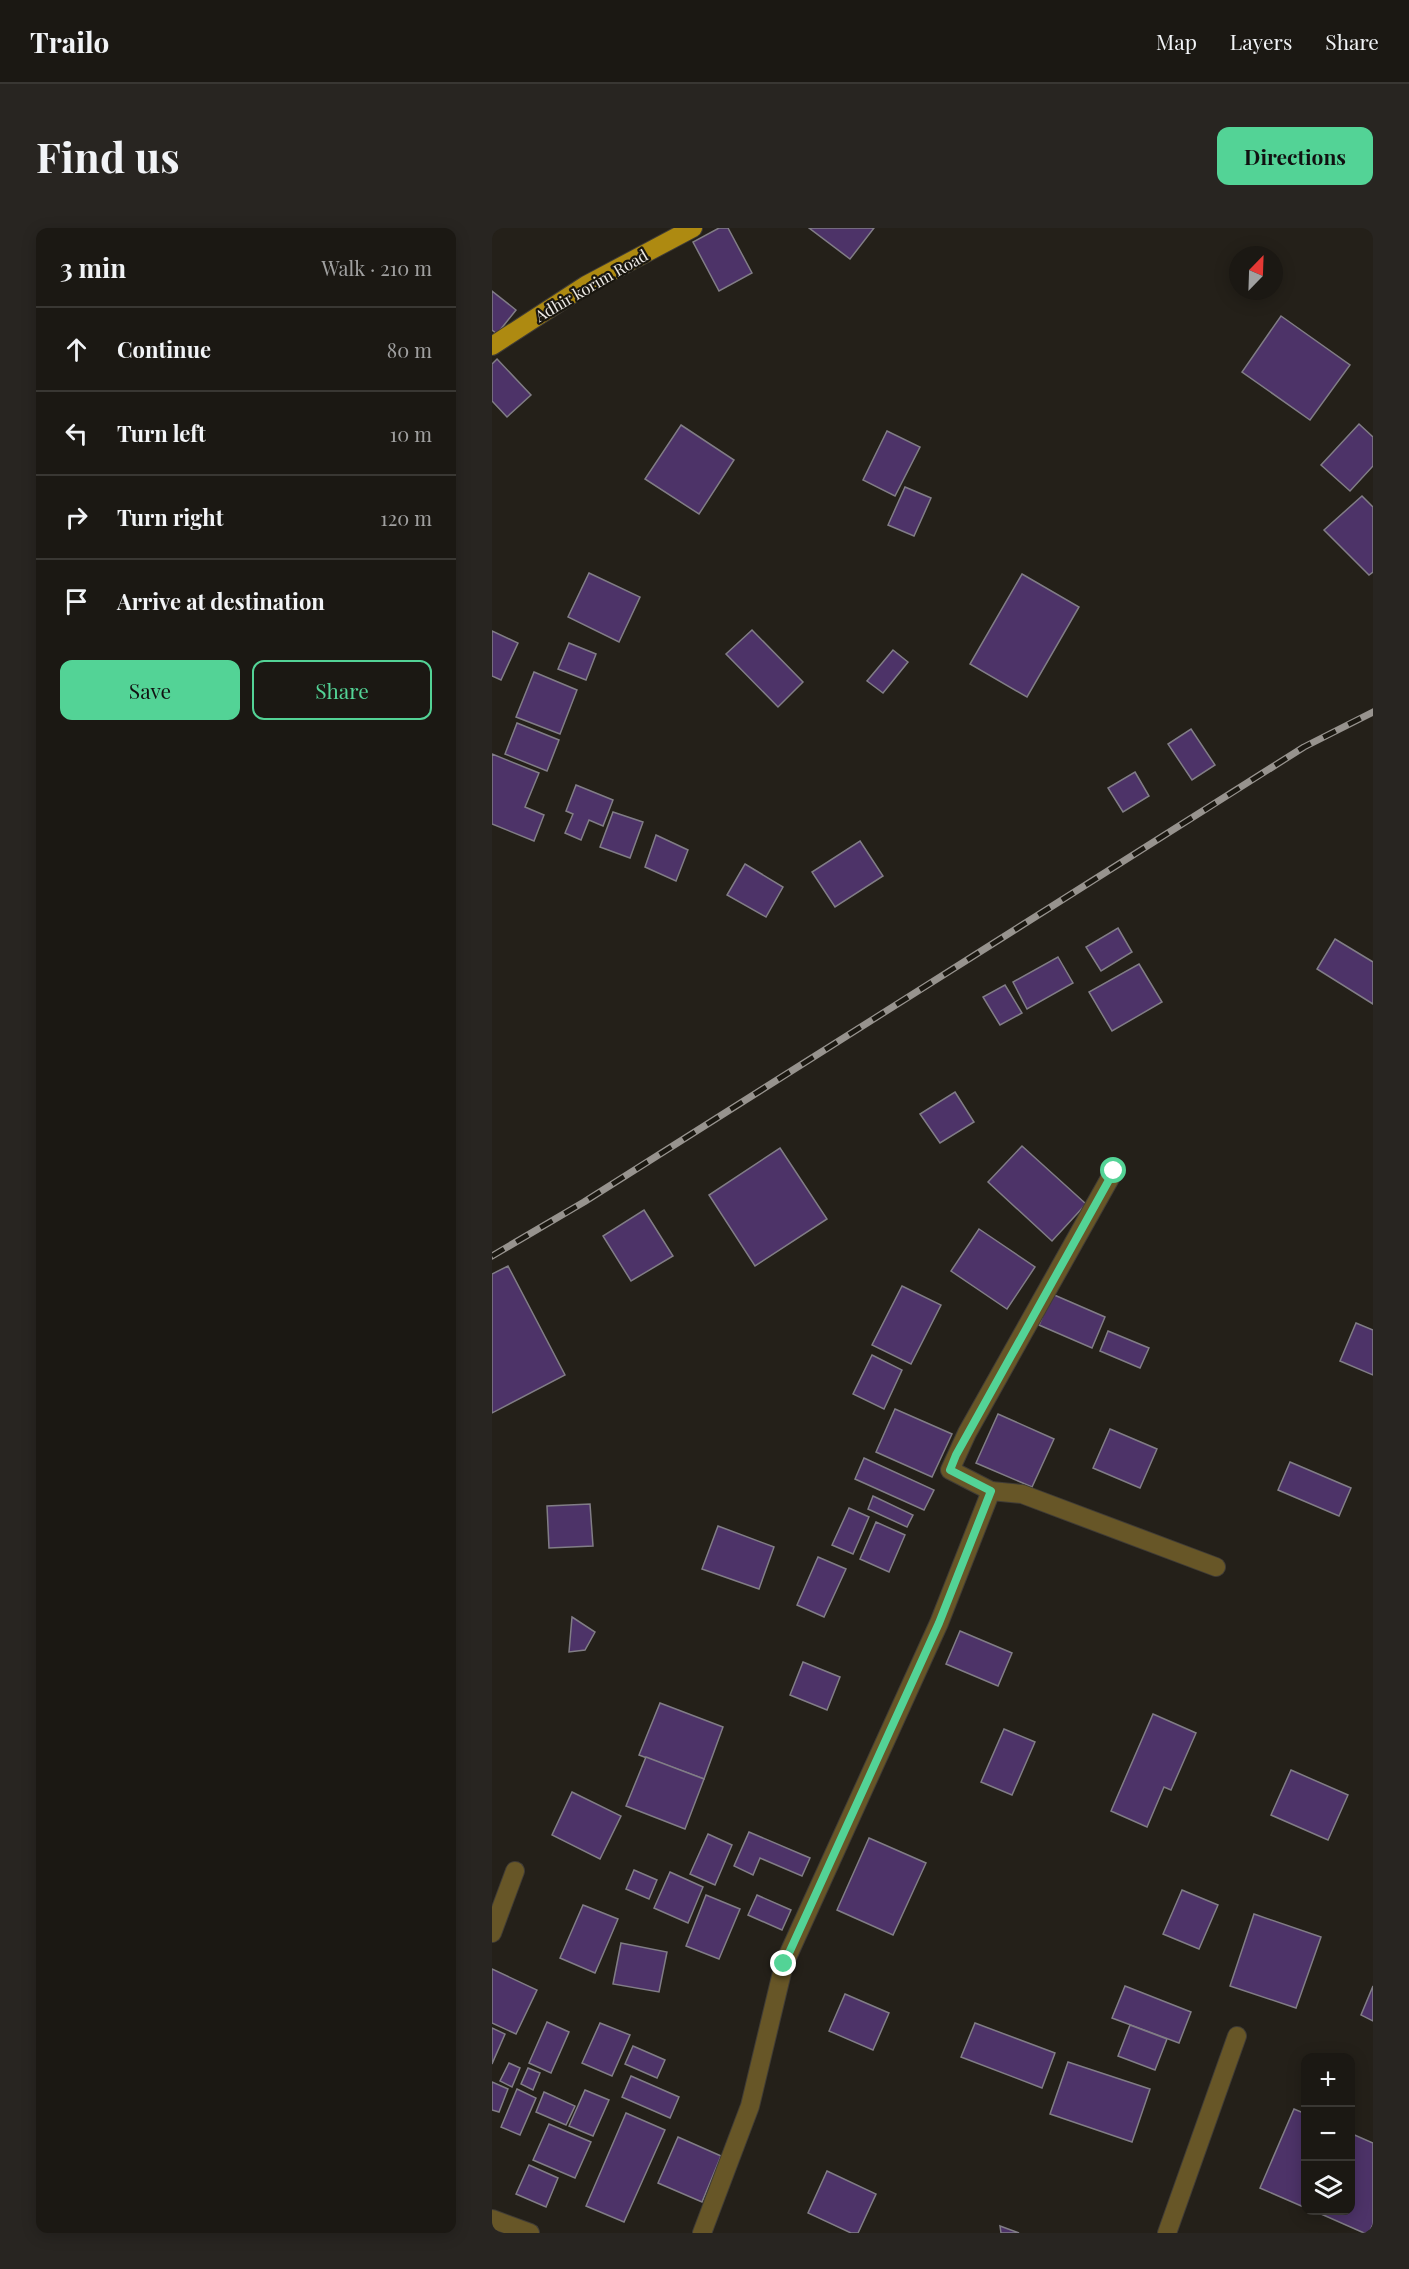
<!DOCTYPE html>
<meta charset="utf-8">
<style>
body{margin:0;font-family:"Playfair Display",serif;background:#282521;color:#f1f3f6}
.controls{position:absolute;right:18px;bottom:18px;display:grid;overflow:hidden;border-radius:12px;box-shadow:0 3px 15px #0003}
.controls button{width:54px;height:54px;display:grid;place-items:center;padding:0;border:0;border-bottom:2px solid #393733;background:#1b1813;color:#f1f3f6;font:30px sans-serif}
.compass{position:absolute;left:737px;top:18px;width:54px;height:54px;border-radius:50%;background:#1b1813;box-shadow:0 3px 15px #0003;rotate:23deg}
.stop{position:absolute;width:18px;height:18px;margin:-14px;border:4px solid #53d396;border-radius:50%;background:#fff}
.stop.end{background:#53d396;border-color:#fff;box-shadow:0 2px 6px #0008}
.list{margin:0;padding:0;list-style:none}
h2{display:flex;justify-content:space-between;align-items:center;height:78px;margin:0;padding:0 24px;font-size:26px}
h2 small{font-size:20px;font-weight:400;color:#a0a0a0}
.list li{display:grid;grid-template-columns:39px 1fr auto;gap:18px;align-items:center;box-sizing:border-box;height:84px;padding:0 24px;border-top:2px solid #393733}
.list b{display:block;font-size:22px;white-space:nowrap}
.list em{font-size:20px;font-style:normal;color:#a0a0a0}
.actions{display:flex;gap:12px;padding:18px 24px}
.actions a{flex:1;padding:14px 0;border:2px solid #53d396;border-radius:12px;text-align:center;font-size:21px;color:#53d396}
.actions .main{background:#53d396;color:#111}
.icon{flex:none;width:33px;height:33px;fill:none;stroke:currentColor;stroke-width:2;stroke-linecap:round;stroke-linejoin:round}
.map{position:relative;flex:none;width:881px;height:2005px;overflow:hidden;border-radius:12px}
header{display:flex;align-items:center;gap:36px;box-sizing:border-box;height:84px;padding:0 30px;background:#1b1813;border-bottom:2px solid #393733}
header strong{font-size:28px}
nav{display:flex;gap:33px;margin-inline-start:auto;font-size:21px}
.intro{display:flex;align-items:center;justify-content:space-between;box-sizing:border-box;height:144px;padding:0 36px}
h1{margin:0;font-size:42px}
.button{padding:15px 27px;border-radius:12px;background:#53d396;color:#111;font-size:21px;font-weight:700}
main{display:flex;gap:36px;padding:0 36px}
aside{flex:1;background:#1b1813;border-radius:12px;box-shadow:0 3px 15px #0003}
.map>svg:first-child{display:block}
</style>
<header>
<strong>Trailo</strong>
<nav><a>Map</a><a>Layers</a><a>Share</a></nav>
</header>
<div class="intro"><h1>Find us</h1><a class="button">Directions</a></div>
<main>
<aside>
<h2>3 min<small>Walk · 210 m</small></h2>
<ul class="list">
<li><svg class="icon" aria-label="ahead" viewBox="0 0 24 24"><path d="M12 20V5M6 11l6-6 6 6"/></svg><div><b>Continue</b></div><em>80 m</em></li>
<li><svg class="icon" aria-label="left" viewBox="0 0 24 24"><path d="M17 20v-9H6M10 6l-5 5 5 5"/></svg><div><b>Turn left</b></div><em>10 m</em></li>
<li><svg class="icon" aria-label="right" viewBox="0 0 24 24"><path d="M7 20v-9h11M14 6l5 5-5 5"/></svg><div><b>Turn right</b></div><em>120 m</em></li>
<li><svg class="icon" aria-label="arrive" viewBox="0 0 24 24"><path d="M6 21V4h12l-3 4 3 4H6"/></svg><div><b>Arrive at destination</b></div></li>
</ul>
<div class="actions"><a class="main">Save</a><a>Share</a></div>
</aside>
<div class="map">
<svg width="881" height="2005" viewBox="0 0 881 2005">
<rect width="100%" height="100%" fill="#242019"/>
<!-- building -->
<g fill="#4d3368" stroke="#817d86" stroke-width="1.5">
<path d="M227 0H236L260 45 227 63 201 14Z"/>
<path d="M317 0H382L358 31Z"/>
<path d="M0 63 24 82 5 106 0 102Z"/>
<path d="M789 88 858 137 818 192 750 144Z"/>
<path d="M5 131 39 167 15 189 0 173V136Z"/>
<path d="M867 196 881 209V238L858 263 829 237Z"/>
<path d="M189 197 242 232 207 286 153 251Z"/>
<path d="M395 203 428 219 403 268 371 252Z"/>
<path d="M413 259 439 270 422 308 396 297Z"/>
<path d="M870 268 881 279V344L877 347 832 302Z"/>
<path d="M97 345 148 369 127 414 76 389Z"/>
<path d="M530 346 587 379 535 469 478 436Z"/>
<path d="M260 402 311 454 286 479 234 426Z"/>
<path d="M0 403 26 415 9 452 0 448Z"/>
<path d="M77 415 104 426 94 452 66 441Z"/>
<path d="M401 422 416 434 391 465 375 453Z"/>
<path d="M42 444 85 462 68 506 24 489Z"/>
<path d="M25 495 67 512 55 543 13 526Z"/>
<path d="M699 501 723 537 700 552 676 516Z"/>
<path d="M0 526 47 545 33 579 52 587 42 613 0 596Z"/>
<path d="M643 544 657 568 631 584 616 560Z"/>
<path d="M84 557 121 572 111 598 97 592 89 612 73 605 81 586 74 583Z"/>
<path d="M121 584 151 594 138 630 108 619Z"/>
<path d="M164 607 196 622 184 653 153 639Z"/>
<path d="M368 613 391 648 343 679 320 644Z"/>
<path d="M253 636 291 659 274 689 235 667Z"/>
<path d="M626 700 640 724 609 743 594 719Z"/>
<path d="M843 711 881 734V776L825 741Z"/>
<path d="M566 729 581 755 535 781 521 754Z"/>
<path d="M647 736 670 774 620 803 597 764Z"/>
<path d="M513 757 530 785 508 797 491 769Z"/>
<path d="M463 864 482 894 448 915 428 886Z"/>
<path d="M530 918 594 976 560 1013 496 954Z"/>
<path d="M288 920 335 991 263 1038 217 967Z"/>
<path d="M152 982 181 1028 139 1053 111 1008Z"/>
<path d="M487 1001 543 1039 515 1081 459 1043Z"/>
<path d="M16 1038 73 1147 0 1185V1046Z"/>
<path d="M410 1058 449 1077 419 1136 380 1117Z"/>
<path d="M560 1066 613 1089 600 1120 547 1097Z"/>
<path d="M864 1095 881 1102V1147L848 1133Z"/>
<path d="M616 1103 657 1120 648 1140 608 1123Z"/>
<path d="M380 1127 410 1142 392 1181 361 1166Z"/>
<path d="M403 1181 460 1206 440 1249 384 1224Z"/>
<path d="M506 1186 562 1211 540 1259 484 1235Z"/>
<path d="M618 1201 665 1221 648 1260 601 1240Z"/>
<path d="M372 1230 442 1262 432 1282 363 1251Z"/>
<path d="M798 1234 859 1260 847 1288 786 1262Z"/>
<path d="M381 1268 421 1287 415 1299 376 1281Z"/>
<path d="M98 1276 101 1318 57 1320 55 1278Z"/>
<path d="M357 1280 377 1289 361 1326 340 1317Z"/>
<path d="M384 1294 413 1307 397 1344 368 1331Z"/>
<path d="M226 1298 282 1319 267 1361 210 1341Z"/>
<path d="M326 1329 354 1341 332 1389 305 1377Z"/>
<path d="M80 1389 103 1404 93 1422 77 1424Z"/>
<path d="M468 1403 520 1425 506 1458 454 1436Z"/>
<path d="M311 1434 348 1449 335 1482 298 1467Z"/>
<path d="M168 1475 231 1499 212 1551 147 1527Z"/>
<path d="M661 1486 704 1505 679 1562 672 1559 655 1599 619 1583Z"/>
<path d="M512 1501 543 1514 520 1567 489 1554Z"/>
<path d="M154 1529 212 1551 193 1601 134 1578Z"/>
<path d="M799 1542 856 1567 836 1612 779 1587Z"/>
<path d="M80 1564 129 1588 108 1631 60 1607Z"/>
<path d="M257 1604 318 1630 310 1648 268 1630 261 1647 242 1638Z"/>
<path d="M216 1606 240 1617 223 1657 198 1646Z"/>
<path d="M377 1610 434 1635 401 1707 345 1682Z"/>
<path d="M142 1642 165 1652 157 1671 134 1661Z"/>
<path d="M178 1644 211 1659 196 1695 162 1680Z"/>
<path d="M690 1662 726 1677 707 1721 671 1706Z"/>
<path d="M214 1667 248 1681 227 1731 194 1718Z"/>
<path d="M265 1667 299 1682 290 1702 256 1687Z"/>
<path d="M91 1677 126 1691 103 1745 68 1730Z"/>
<path d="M762 1686 829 1709 804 1780 738 1758Z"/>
<path d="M129 1715 175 1724 167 1764 121 1756Z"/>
<path d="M0 1741 45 1762 24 1806 0 1795Z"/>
<path d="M633 1758 699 1784 687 1815 620 1790Z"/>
<path d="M881 1758V1793L869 1787Z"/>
<path d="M353 1766 397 1785 381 1822 337 1803Z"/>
<path d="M55 1794 77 1804 59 1845 37 1835Z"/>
<path d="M108 1795 138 1807 120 1848 90 1835Z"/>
<path d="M483 1795 563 1825 550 1860 469 1829Z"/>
<path d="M638 1797 675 1811 663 1842 626 1828Z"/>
<path d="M0 1800 13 1806 0 1836Z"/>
<path d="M141 1818 173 1832 165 1850 133 1836Z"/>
<path d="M576 1834 658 1861 640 1914 558 1886Z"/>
<path d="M17 1835 28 1840 20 1859 8 1853Z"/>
<path d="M36 1840 48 1845 41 1862 29 1856Z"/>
<path d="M139 1848 187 1869 178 1890 130 1869Z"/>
<path d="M0 1854 16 1861 7 1884 0 1882Z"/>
<path d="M25 1861 44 1870 28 1907 9 1899Z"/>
<path d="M93 1862 117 1872 101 1908 77 1898Z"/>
<path d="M52 1864 83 1878 74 1897 44 1884Z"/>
<path d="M802 1881 814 1886V1980L768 1960Z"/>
<path d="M134 1885 173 1902 132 1994 94 1978Z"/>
<path d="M57 1896 99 1914 83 1950 41 1932Z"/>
<path d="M858 1905 881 1915V1996L877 2005H872L820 1982H858Z"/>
<path d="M186 1909 229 1928 210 1974 166 1955Z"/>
<path d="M37 1937 66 1950 54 1979 24 1966Z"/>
<path d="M335 1943 384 1966 366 2005H359L316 1985Z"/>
<path d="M508 1998 527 2005H509Z"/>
</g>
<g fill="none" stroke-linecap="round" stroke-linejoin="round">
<!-- minor casing -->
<g stroke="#403c36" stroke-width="20">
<g id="minor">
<path d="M499 1263 458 1242 475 1205 622 943"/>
<path d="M0 1705 23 1643"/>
<path d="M0 1991 38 2005"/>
<path d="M210 2005 258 1878 292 1736 447 1395 499 1263 530 1266 724 1339"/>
<path d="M675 2005 745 1808"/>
</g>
</g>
<!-- major casing -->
<g stroke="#403c36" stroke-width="20">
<path id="major" d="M0 118 94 57 201 0"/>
</g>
<!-- minor -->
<use href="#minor" stroke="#675627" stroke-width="18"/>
<!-- major -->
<use href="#major" stroke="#ae8a11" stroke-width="18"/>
<!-- rail casing -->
<g stroke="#97938e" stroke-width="7">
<path id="rail" d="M0 1028 92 974 812 519 881 484"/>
</g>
<!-- rail -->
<use href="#rail" stroke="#1a1710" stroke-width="4.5" stroke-dasharray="14" stroke-linecap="butt"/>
</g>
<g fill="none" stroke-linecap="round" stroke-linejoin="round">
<!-- route -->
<path stroke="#53d396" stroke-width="8" d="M292 1736 447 1395 499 1263 458 1242 464 1227 622 943"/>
</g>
<g text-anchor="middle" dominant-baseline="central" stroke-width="4.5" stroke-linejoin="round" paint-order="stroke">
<!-- street labels -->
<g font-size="16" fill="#ece9e5" stroke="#1a1710">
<text transform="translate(99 57) rotate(-30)">Adhir korim Road</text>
</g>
</g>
</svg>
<div class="controls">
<button>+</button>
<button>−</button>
<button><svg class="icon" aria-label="layers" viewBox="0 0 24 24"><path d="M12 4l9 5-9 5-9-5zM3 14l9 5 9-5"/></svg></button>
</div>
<svg class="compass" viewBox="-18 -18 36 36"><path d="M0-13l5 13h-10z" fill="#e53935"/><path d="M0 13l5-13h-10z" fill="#a0a0a0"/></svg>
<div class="stop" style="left:622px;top:943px"></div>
<div class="stop end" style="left:292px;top:1736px"></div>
</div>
</main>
